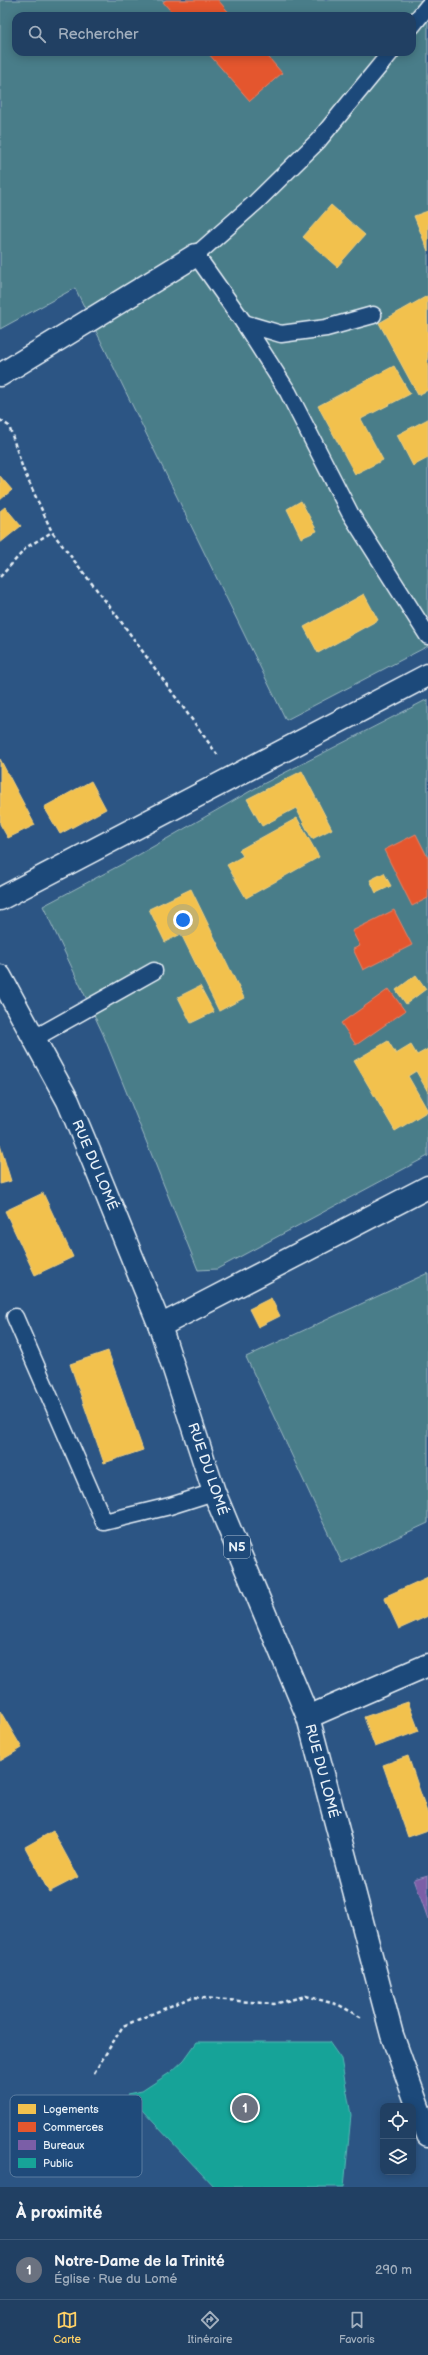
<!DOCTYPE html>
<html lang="fr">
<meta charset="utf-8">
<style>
body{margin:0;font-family:"Balsamiq Sans",sans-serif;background:#2d4b6c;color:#f1f3f6}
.controls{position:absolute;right:12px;bottom:12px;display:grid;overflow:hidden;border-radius:8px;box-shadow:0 2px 10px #0003}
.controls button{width:36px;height:36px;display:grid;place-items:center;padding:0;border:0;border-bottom:1px solid #3e5978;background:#214063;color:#f1f3f6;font:20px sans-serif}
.you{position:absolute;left:183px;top:920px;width:14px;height:14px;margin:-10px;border:3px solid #fff;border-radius:50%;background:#1a73e8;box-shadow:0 0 0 6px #1a73e833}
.badge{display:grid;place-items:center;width:26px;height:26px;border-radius:50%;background:#ffd166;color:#fff;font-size:13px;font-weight:700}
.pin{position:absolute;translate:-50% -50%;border:2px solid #fff;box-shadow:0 1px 4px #0006}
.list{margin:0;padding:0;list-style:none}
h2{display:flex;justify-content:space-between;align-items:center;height:52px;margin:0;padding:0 16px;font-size:17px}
h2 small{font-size:13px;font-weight:400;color:#a2afbe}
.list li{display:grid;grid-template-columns:26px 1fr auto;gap:12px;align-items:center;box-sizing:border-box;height:60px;padding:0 16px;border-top:1px solid #3e5978}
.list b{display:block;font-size:15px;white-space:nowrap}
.list p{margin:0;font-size:13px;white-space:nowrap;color:#a2afbe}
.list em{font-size:13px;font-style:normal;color:#a2afbe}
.icon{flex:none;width:22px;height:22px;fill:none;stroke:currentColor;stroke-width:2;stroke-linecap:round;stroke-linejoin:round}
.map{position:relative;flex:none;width:428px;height:2187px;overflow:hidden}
.search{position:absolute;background:#214063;box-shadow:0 2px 10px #0003;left:12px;right:12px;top:12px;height:44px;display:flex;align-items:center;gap:10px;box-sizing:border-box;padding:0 14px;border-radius:12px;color:#a2afbe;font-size:15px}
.sheet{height:112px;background:#214063}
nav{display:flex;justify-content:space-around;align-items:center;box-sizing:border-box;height:56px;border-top:1px solid #3e5978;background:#214063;font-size:11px;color:#a2afbe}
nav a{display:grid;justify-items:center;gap:2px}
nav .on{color:#ffd166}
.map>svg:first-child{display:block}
</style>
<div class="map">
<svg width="428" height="2187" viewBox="0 0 428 2187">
<rect width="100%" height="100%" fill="#2c5584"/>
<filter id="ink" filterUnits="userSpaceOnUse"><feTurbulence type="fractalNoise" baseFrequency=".025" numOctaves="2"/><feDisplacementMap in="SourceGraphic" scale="8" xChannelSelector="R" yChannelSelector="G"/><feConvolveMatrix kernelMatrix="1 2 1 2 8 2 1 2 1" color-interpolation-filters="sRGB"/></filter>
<g filter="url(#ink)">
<!-- green -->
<g fill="#4a7d89" stroke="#99b7c0" fill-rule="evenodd">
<path d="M0 0H428V646L286 720 75 288 0 329ZM16 16H412V52H16Z"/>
<path d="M428 699V1156L217 1269 198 1270 103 1034 43 906 126 862 261 785Z"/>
<path d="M428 1273V1523L342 1563 246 1357Z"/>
</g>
<!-- homes -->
<g fill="#f2c14e" stroke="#efcf81">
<path d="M331 205 365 235 337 267 303 237Z"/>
<path d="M428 211V251L414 216Z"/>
<path d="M427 296 428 390 418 395 379 323Z"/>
<path d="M394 366 410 394 361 419 383 460 355 474 318 406Z"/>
<path d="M428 419V458L413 466 397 435Z"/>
<path d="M0 476 12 490 0 500Z"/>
<path d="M301 501 317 531 301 538 287 509Z"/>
<path d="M5 507 21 526 0 543V511Z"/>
<path d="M364 594 378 620 318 653 304 627Z"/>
<path d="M0 759 35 825 8 838 0 824Z"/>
<path d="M302 771 332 829 312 839 296 808 262 826 247 799Z"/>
<path d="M91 781 106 809 60 834 44 807Z"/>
<path d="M297 818 319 857 246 898 227 865 243 856 239 850Z"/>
<path d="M384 873 391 886 376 893 370 880Z"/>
<path d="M191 889 244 998 219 1011 181 934 165 942 149 909Z"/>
<path d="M416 975 426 989 406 1004 396 990Z"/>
<path d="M200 986 214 1012 191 1023 178 997Z"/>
<path d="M388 1041 396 1054 411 1045 417 1055 428 1049V1092L416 1071 408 1076 428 1111 395 1131 354 1061Z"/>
<path d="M0 1145 11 1181 0 1184Z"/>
<path d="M43 1193 73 1257 35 1275 5 1211Z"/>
<path d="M271 1298 280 1316 258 1327 249 1309Z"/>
<path d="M108 1351 143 1450 104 1463 70 1364Z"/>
<path d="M428 1577V1616L399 1629 384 1597Z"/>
<path d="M408 1702 419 1731 375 1747 364 1717Z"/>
<path d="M0 1711 22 1748 0 1761Z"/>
<path d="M408 1756 428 1815V1830L408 1837 383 1765Z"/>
<path d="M53 1831 78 1877 49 1892 25 1847Z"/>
</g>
<!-- shops -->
<g fill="#e4572e" stroke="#e5856b">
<path d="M166 0H218L232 16H175L163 2Z"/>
<path d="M207 52H264L282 73 250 101Z"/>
<path d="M416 834 428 858V898L412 906 384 850Z"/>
<path d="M394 910 412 945 363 970 353 949 360 946 352 931Z"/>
<path d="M389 989 405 1011 356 1045 341 1023Z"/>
</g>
<!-- offices -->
<path fill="#7b5ea7" stroke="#9c8abf" d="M428 1875V1919L414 1879Z"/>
<!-- public -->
<path fill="#17a398" stroke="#56bab5" d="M197 2042H329L341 2059 351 2115 344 2187H214L127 2094 142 2091 171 2072 184 2060Z"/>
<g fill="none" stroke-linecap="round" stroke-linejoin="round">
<!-- service casing -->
<g stroke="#e8f1f8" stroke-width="19">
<g id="service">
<path d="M412 26 428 6"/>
<path d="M391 52 318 141 256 202 196 255 244 323 288 392 350 513 428 636"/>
<path d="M244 323 281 334 326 328 373 315"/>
<path d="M33 1039 154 971"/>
<path d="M15 1317 104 1522 170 1506 214 1492"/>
</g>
</g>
<!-- minor casing -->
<g stroke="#e8f1f8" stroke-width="25">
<g id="minor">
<path d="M0 375 196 255"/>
<path d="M0 899 428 675"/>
<path d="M160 1326 428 1187"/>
<path d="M308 1717 428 1665"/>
</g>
</g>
<!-- primary casing -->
<g stroke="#e8f1f8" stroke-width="25">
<path id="primary" d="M0 976 68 1101 91 1156 160 1326 214 1492 308 1717 392 2035 428 2135"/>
</g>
<!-- path -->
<g stroke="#e8f1f8" stroke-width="2.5" stroke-dasharray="4 3" stroke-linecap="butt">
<path d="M0 420 9 426 23 469 52 532 117 616 219 757"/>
<path d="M0 577 27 547 52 532"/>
<path d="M94 2073 123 2026 192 1997 274 2004 306 1996 339 2005 362 2018"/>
</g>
<!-- service -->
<use href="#service" stroke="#1f4a7a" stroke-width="16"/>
<!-- minor -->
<use href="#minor" stroke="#1f4a7a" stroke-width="22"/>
<!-- primary -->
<use href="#primary" stroke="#1f4a7a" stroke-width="22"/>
</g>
</g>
<g text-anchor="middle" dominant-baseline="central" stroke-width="4" stroke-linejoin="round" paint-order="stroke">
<!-- shield labels -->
<rect fill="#1f4a7a" stroke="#acbfd2" stroke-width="1" x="224" y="1536" width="26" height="22" rx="3"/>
<g font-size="13" font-weight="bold" fill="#e8f1f8">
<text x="237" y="1547">N5</text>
</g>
<!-- street labels -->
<g font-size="14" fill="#e8f1f8" stroke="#1f4a7a">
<text transform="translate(95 1165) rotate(67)">RUE DU LOMÉ</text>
<text transform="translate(208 1469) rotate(71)">RUE DU LOMÉ</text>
<text transform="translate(322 1771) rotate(75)">RUE DU LOMÉ</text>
</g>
</g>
<!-- legend -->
<rect x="10" y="2095" width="132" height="82" rx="6" fill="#1f4a7a" stroke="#5b7ca0" stroke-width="1"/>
<rect x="18" y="2104" width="18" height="10" fill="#f2c14e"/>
<rect x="18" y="2122" width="18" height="10" fill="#e4572e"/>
<rect x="18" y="2140" width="18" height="10" fill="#7b5ea7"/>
<rect x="18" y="2158" width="18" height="10" fill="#17a398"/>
<g font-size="11" fill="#e8f1f8">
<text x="43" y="2113">Logements</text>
<text x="43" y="2131">Commerces</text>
<text x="43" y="2149">Bureaux</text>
<text x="43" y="2167">Public</text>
</g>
</svg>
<div class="controls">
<button><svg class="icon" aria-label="locate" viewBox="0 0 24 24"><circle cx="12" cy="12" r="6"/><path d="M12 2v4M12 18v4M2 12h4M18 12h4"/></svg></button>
<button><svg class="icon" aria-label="layers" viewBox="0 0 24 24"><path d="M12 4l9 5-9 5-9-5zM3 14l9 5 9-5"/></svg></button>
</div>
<div class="you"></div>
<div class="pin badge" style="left:245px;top:2108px;background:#6b7280">1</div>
<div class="search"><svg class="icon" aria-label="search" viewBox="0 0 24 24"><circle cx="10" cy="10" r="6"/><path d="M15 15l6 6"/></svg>Rechercher</div>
</div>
<section class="sheet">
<h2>À proximité<small></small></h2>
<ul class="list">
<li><span class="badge" style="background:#6b7280">1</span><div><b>Notre-Dame de la Trinité</b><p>Église · Rue du Lomé</p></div><em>290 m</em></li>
</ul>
</section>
<nav>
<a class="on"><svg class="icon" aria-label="map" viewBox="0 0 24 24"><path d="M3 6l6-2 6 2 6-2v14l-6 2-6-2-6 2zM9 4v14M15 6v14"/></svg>Carte</a>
<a><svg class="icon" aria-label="directions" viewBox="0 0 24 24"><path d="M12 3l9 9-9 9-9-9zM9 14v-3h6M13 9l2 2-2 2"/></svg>Itinéraire</a>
<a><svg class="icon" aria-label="saved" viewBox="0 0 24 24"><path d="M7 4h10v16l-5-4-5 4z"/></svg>Favoris</a>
</nav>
